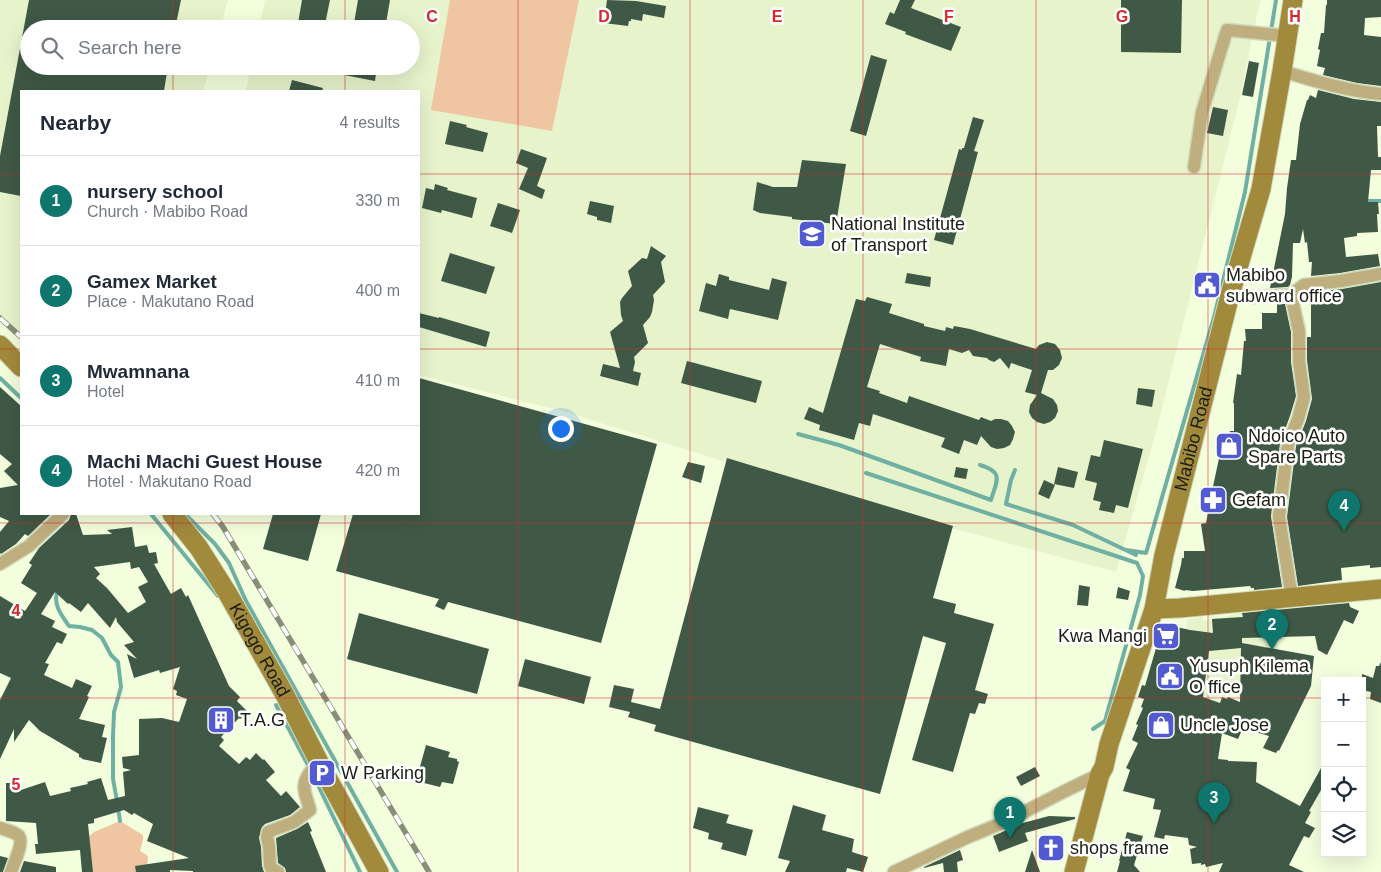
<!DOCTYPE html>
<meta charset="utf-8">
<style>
body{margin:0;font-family:Arial,sans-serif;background:#f2f2f3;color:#1f2937}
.controls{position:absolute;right:15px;bottom:15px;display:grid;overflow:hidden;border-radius:0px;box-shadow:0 5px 20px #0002}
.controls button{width:45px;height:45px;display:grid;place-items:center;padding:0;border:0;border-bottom:1px solid #e0e1e3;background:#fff;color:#1f2937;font:25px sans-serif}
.you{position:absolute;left:560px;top:428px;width:18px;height:18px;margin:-12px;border:4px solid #fff;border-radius:50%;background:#1a73e8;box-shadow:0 0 0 8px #1a73e833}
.badge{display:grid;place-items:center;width:32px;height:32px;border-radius:50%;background:#0f766e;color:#fff;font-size:16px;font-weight:700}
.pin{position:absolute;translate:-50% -41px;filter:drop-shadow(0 1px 2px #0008)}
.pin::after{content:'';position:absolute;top:26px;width:18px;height:15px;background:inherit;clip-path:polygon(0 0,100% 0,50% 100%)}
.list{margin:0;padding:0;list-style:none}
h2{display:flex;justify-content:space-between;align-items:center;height:65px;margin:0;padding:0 20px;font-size:21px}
h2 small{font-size:16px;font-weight:400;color:#747a83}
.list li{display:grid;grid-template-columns:32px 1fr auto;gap:15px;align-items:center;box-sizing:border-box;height:90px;padding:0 20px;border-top:1px solid #e0e1e3}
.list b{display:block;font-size:19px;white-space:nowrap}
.list p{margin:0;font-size:16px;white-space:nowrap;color:#747a83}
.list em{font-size:16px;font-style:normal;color:#747a83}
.icon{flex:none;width:28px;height:28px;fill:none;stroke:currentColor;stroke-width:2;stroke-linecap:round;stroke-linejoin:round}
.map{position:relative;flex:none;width:1381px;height:872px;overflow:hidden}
.search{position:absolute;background:#fff;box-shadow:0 5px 20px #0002;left:20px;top:20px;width:400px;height:55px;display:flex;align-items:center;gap:12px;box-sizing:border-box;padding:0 18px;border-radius:28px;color:#747a83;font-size:19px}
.panel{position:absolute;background:#fff;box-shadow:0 5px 20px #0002;left:20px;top:90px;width:400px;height:425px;border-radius:0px}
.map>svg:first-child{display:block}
</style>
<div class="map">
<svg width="1381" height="872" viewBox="0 0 1381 872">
<rect width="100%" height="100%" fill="#f3fedd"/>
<!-- built -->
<g fill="#e6f3cb">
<path d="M0 0H228L220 29H29V66H210L203 91H21V335L0 315Z"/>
<path d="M265 0H1260L1241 93 1156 432 1116 572 851 501 569 413 419 375V91H246L251 66H411V29H259Z"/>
<path d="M1279 608 1281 625 1278 631 1274 692 1241 700 1234 694 1211 698 1204 706 1177 697 1187 620 1201 617 1203 618V621L1233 615 1238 613Z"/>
</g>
<!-- green -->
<g fill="#efc5a2">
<path d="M450 0H579L552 131 431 110Z"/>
<path d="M120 821 143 835V840L140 851 148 856 147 868 136 871V872H92L86 839 94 832Z"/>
</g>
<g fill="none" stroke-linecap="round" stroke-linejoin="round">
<!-- stream -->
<g stroke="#6fb0a3" stroke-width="4">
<path d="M1365 201H1381"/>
<path d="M0 378 21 398"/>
<path d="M798 434 839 445 991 500C997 480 1004 472 980 465"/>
<path d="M1015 470 1011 480 1006 504 1073 525 1136 555 1126 550 1146 553 1214 317 1245 192 1276 0"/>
<path d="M866 473 1137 563 1143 576 1140 595 1105 721 1093 729"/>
<path d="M151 514 218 596"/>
<path d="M185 514 215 544 229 563 246 601 397 872"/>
<path d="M58 589C52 603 61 615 69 626L80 627 92 630 102 638 111 655 118 662 121 687 114 712 113 736V779L117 801"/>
<path d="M276 705 310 769"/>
<path d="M314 777 360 872"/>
<path d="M118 808 120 821"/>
</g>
</g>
<!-- building -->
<g fill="#3f5946" fill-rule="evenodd">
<path d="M29 0H181L175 29H29V66H168L164 91H21V196L0 192V156Z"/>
<path d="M302 0H330L324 29H297Z"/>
<path d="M358 0H390L385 29H353Z"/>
<path d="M607 0 636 1 666 6 664 18 643 14 642 21 631 19V21H629L628 26 604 23Z"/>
<path d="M900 0H915L911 8 961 27 951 51 905 34 906 32 885 24 890 12 894 14Z"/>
<path d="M1121 0H1182L1181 53 1121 52Z"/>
<path d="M1327 0H1381V17L1365 18 1364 35 1381 37V86L1357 83 1323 75 1325 68 1317 66 1320 50 1318 49 1321 33H1324L1326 5H1327Z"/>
<path d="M871 55 887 60 866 136 850 131Z"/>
<path d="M1249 61 1259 63 1253 97 1242 95Z"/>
<path d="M346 66H377L375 81 344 75Z"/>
<path d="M292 80 323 88 322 91H289Z"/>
<path d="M1318 90 1354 99 1381 102V126H1377L1378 157H1381V170H1371L1368 202H1378L1379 214H1377L1378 232 1357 233V236L1344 238 1346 257 1378 254 1380 266 1340 273 1311 276 1312 262H1309L1307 242 1305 243 1303 229 1300 243H1293L1292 277 1290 285 1288 287 1270 288 1285 214 1287 188 1291 160H1296L1300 124 1307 100H1308L1310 95 1316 98Z"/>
<path d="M1213 107 1228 110 1223 136 1207 133Z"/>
<path d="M973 117 984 120 974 151 978 152 953 245 934 240 959 149 962 150V148H964Z"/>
<path d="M450 121 467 125 466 127 488 133 483 152 445 144Z"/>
<path d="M521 149 547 158 537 186 545 190 542 199 519 189 528 168 516 163Z"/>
<path d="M802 160 846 164 836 224 792 219V217L760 213 753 210 757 182 773 187H797Z"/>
<path d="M435 184 448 188 447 190 477 198 472 218 442 210 441 213 422 208 426 188 434 190Z"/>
<path d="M590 201 614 206 611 223 597 220V217L587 214Z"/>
<path d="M498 203 520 210 512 233 490 226Z"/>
<path d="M651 246 666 256 661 262 665 282 653 295 654 300 652 312 650 317 643 325 648 343 634 357 635 362 633 371 641 373 638 386 600 376 603 364 620 368 610 332 623 321 621 315 620 302 622 298 632 286 628 271 642 258 647 259Z"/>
<path d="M450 253 495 267 486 294 441 281Z"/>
<path d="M907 273 931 277 930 287 905 283Z"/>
<path d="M719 274 729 277V280L769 290 772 278 787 282 778 320 730 309 728 319 699 311 706 283 716 286Z"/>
<path d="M1381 282V567L1370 568V565L1341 568 1342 580 1298 586 1287 517 1296 446 1306 421 1312 399 1307 360V337H1311V292L1342 289Z"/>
<path d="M867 297 892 304 889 313 924 324V326L945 331 946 327 953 329 954 326 970 329 1036 349 1039 345 1047 342 1055 344 1060 350 1062 358 1059 365 1053 370H1048L1041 393 1053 399 1057 405 1058 411 1055 418 1050 422 1044 424 1037 422 1032 418 1029 412 1030 405 1037 395 1025 392 1032 370 1011 363 1009 369 1000 358 994 362 989 360 987 358 973 356 969 350 962 353 949 349 946 366 920 361 921 357 880 344 867 387 880 391 879 393 907 403 909 396 979 420 981 417 991 421 995 419H1001L1008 421 1012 426 1015 432 1013 439 1010 445 1004 448 997 449 991 447 981 436 977 445 964 440 959 454 941 447 945 438 873 414 870 426 859 423 854 440 819 430 820 425 804 419 809 407 823 413 856 299 865 301Z"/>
<path d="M1277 304H1285L1291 332V362L1296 396 1290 416 1280 443 1271 516 1282 587 1254 590V588H1251L1250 586 1193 591 1185 590V591L1175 588 1181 565 1182 558H1184V551H1205L1201 524 1206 523 1212 491 1220 454 1217 453 1220 435 1229 436 1230 431H1234V403H1233L1237 374 1241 375 1244 341H1246L1245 329H1262V313H1277Z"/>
<path d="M419 313 439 318V317L490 332 486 347 419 327Z"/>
<path d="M687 361 762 381 756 403 681 383Z"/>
<path d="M419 378 657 444 601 643 448 602 444 610 435 606 439 599 336 571 353 514H419Z"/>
<path d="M0 387 21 406V514H51L28 536 25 534 16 544 1 554 0 553V532L9 521 0 517V488L18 485 4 471 12 464 0 454Z"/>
<path d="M1138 388 1155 390 1152 407 1136 404Z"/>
<path d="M1104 440 1143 449 1128 508 1116 505 1114 513 1099 510 1101 502 1093 500 1097 483 1085 480 1091 455 1100 457Z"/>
<path d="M727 458 953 526 933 598 956 604 954 613 994 624 975 690 988 694 985 704 979 703 975 714 970 713 953 772 912 760 946 643 923 636 880 794 654 731 656 725 628 717 630 712 609 707 614 685 634 689 631 702 660 709Z"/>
<path d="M688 462 705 466 701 483 682 477Z"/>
<path d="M956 467 968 469 966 479 954 477Z"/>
<path d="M1058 467 1078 472 1074 488 1054 484Z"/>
<path d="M1044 480 1055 485 1049 499 1038 494Z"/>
<path d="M71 514H76L83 535 112 534 107 530 132 527 135 547 147 545 149 553 156 552 158 563 154 564 171 594 181 588 186 597 188 595 229 686 240 697 237 701 248 712 240 719 239 718 221 737 224 740 219 746 239 764 246 757 250 760 256 753 263 760 264 759 275 772 266 780 281 796 286 791 300 807 290 815 265 824 262 827 259 838 261 847 262 866 264 872H193V871L170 870V872H136L135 866 189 858 147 841 153 824 134 813 132 815 124 810 94 819V823L88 824 93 872H82L80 850 36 854 35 844H38L36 823 6 821V783H21V790L45 782 50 796 71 791 70 788 88 784 87 782 101 778 108 800 125 796 123 772 131 770 123 768 122 757 139 755V719L162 718 179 722 187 699 176 695 177 691 173 689 180 667 160 673 159 670 134 678 127 654 137 659 124 645 134 642 117 622 116 617 110 628 88 603 81 612 69 603 68 604 55 592 41 614 55 621 52 627 67 634 62 644 57 642 45 663 49 664 44 675 72 688 76 679 92 686 87 696 89 697 79 719 105 725 102 737 107 738 101 763 82 759V758L79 757V754L40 731 29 720 14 742V729L0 759V700L11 678 0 673V596L25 611 37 593 21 583 32 565 29 563 39 548 69 520ZM130 562 131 569 139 567 148 582 138 587 146 602 128 613 107 588 108 589 96 578 100 574 94 567Z"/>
<path d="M273 514H321L308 561 263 549Z"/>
<path d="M1079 585 1090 587 1088 606 1077 605Z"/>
<path d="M1118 587 1130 591 1128 600 1116 598Z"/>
<path d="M1349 603 1350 607 1359 611 1353 624 1344 620 1327 655 1318 650 1315 636 1242 638V643L1314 656 1311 686 1279 751 1278 750 1276 753 1263 748 1269 736 1246 729 1245 731 1242 730 1238 739 1222 733 1218 759 1228 760V761L1257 762 1256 782 1300 806 1325 761V783L1309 811 1311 812 1305 823 1315 828 1309 838 1304 836 1289 865 1304 872H1219L1223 863 1206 867 1205 864 1201 865V863L1192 864 1190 849 1197 847 1189 845 1188 838 1165 835 1164 839 1154 837 1161 810 1153 809 1155 799 1123 791 1130 770 1126 768 1138 743 1132 740 1138 725 1136 724 1143 708 1141 707 1144 699 1138 697 1142 685 1145 686 1163 624 1190 630 1213 633 1212 619 1243 617 1242 613ZM1241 648 1240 702 1228 697 1227 699 1222 697 1220 703 1203 697 1209 651Z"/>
<path d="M359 613 489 649 477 694 347 659Z"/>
<path d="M525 659 591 677 584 704 518 686Z"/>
<path d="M1381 662V703L1370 699 1371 692 1362 690V674L1373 678 1376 666H1379Z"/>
<path d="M426 745 450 752 448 757 457 759V761L459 762 453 784 442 782 440 787 416 781Z"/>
<path d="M1035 767 1040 776 1021 786 1016 777Z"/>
<path d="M793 805 826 815 822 830 854 839 852 852 868 857 863 872 847 868 846 872H785L790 861 778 858Z"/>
<path d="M698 807 729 815 726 823 753 830 746 856 721 849 723 843 708 839 709 833 693 828Z"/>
<path d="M1049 816 1075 817V819L1025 833 1028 841 999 852 993 836 1023 823Z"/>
<path d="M308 822 312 831 310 832 326 872H286L285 868 278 863 276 838 297 829Z"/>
<path d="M1127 832 1143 836 1134 865 1140 872H1117L1120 861H1119Z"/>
<path d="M960 850 963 860 957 862 958 872H944L943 863 924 868V867Z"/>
<path d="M1032 850 1040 872H1025Z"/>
<path d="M0 856 8 858 3 872H0Z"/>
<path d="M24 861 56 867V872H20Z"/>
</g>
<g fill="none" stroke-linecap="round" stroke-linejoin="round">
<!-- street casing -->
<g stroke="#d0dabd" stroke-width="15">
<g id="street">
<path d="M1282 71C1315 81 1347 91 1381 94"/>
<path d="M1194 167 1202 112 1227 30 1288 36"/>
<path d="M1230 295 1256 297 1291 295 1304 285 1341 281 1381 274"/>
<path d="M1291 295 1299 331V361L1304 397 1298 419 1288 444 1279 517 1292 598"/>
<path d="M0 564 29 546 63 514"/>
<path d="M0 828C6 830 15 832 19 836 24 843 13 865 11 872"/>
<path d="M278 872 271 868 270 865 269 846 267 837 268 832 294 822 310 810C306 794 299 786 311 771L315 774 322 768"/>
<path d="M894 872 968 837 1007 821 1063 792 1100 774"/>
</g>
</g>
<!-- secondary casing -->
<g stroke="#d0dabd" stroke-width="21">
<g id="secondary">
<path d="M0 345 21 367"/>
<path id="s1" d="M172 514 199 548 228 594 284 693 322 768 379 872"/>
<path d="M1154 609 1180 608 1381 589"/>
<path id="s2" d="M1074 872 1100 774 1104 767 1109 744 1154 609 1164 555 1230 295 1261 189 1282 71 1293 0"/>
</g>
</g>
<!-- street -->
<use href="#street" stroke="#bfaf7e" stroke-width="12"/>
<!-- secondary -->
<use href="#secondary" stroke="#a28a3c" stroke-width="19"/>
<!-- rail casing -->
<g stroke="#888f78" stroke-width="5.5">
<g id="rail">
<path d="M0 318 21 337"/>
<path d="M213 514 223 527 429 872"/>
</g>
</g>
<!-- rail -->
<use href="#rail" stroke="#fff" stroke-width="4" stroke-dasharray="11" stroke-linecap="butt"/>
</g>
<!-- grid -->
<path fill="none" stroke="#d62828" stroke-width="1" stroke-opacity="0.55" d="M173 0V29M345 0V29M518 0V872M690 0V872M863 0V872M1036 0V872M1208 0V872M173 66V91M345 66V91M0 174H21M419 174H1381M0 349H21M419 349H1381M173 514V872M345 514V872M0 523H1381M0 698H1325M1362 698H1381"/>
<!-- icons -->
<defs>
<g id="university-square" transform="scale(1.4375)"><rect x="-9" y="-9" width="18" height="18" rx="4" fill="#515ad0" stroke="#fff"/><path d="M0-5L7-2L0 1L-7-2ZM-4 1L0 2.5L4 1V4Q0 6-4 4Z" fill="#fff"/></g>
<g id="civic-square" transform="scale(1.4375)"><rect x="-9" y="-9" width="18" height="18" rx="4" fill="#515ad0" stroke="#fff"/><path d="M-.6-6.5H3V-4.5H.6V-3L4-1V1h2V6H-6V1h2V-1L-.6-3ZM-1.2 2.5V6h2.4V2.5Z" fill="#fff"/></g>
<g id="shop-square" transform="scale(1.4375)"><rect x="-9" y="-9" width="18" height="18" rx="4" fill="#515ad0" stroke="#fff"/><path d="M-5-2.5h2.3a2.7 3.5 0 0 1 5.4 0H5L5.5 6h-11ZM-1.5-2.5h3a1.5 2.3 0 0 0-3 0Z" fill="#fff"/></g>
<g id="pharmacy-square" transform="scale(1.4375)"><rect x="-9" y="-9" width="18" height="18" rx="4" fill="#515ad0" stroke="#fff"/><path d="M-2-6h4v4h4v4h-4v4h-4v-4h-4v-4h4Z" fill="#fff"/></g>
<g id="supermarket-square" transform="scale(1.4375)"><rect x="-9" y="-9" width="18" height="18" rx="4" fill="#515ad0" stroke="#fff"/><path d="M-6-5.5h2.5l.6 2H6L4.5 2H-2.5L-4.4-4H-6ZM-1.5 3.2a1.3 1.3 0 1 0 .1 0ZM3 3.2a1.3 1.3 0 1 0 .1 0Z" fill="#fff"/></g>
<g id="building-square" transform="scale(1.4375)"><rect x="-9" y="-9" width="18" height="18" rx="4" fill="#515ad0" stroke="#fff"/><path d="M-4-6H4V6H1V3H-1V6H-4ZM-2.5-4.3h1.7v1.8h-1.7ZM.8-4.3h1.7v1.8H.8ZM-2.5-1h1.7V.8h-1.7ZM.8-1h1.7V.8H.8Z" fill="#fff"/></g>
<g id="parking-square" transform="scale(1.4375)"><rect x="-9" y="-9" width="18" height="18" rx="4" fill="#515ad0" stroke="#fff"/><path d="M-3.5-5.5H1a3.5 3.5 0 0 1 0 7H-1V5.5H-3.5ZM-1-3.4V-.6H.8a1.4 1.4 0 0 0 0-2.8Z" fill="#fff"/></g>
<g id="church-square" transform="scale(1.4375)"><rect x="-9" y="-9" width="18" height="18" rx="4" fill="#515ad0" stroke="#fff"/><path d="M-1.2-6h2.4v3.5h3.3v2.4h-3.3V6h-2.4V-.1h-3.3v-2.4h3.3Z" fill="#fff"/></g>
</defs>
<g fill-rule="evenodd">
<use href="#university-square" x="812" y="234"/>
<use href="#civic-square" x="1207" y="285"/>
<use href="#shop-square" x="1229" y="446"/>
<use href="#pharmacy-square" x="1213" y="500"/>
<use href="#supermarket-square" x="1166" y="636"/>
<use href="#civic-square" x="1170" y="676"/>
<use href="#building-square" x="221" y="720"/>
<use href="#shop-square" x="1161" y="725"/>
<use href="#parking-square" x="322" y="773"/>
<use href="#church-square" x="1051" y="848"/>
</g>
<g text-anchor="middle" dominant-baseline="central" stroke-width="5" stroke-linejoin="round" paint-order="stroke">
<!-- poi labels -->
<g font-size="18" fill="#1a1e12" stroke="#fff" text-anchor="start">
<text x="831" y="224">National Institute<tspan x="831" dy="21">of Transport</tspan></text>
<text x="1226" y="275">Mabibo<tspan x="1226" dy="21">subward office</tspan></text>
<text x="1248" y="436">Ndoico Auto<tspan x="1248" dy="21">Spare Parts</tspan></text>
<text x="1232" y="500">Gefam</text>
<text x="1147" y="636" text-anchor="end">Kwa Mangi</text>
<text x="1189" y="666">Yusuph Kilema<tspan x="1189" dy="21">O ffice</tspan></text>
<text x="240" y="720">T.A.G</text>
<text x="1180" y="725">Uncle Jose</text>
<text x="341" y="773">W Parking</text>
<text x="1070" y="848">shops frame</text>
</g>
<!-- street labels -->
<g font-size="18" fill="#1a1e12" stroke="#fff">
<text stroke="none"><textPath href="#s2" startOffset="450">Mabibo Road</textPath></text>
<text stroke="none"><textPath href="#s1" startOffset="162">Kigogo Road</textPath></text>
</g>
</g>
<g font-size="16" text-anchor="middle" font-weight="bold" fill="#d62828" stroke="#fff" stroke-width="5" stroke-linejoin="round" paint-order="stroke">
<text x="432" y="22">C</text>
<text x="604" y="22">D</text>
<text x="777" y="22">E</text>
<text x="949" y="22">F</text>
<text x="1122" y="22">G</text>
<text x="1295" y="22">H</text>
<text x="16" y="616">4</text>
<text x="16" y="790">5</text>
</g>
</svg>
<div class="controls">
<button>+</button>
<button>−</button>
<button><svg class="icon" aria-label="locate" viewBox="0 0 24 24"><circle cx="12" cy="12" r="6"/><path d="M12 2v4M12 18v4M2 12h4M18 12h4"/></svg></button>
<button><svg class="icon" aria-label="layers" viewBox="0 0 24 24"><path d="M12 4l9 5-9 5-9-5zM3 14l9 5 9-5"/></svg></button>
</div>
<div class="you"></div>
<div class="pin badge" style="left:1010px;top:838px">1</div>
<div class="pin badge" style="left:1272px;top:650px">2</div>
<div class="pin badge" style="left:1214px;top:823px">3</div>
<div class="pin badge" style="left:1344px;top:531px">4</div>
<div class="search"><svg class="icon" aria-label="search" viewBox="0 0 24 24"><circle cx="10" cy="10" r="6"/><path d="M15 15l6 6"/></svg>Search here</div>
<section class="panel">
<h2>Nearby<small>4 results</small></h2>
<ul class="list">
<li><span class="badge">1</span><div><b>nursery school</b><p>Church · Mabibo Road</p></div><em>330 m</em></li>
<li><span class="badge">2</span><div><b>Gamex Market</b><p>Place · Makutano Road</p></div><em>400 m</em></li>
<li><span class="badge">3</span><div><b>Mwamnana</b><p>Hotel</p></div><em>410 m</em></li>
<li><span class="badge">4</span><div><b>Machi Machi Guest House</b><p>Hotel · Makutano Road</p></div><em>420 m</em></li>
</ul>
</section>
</div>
